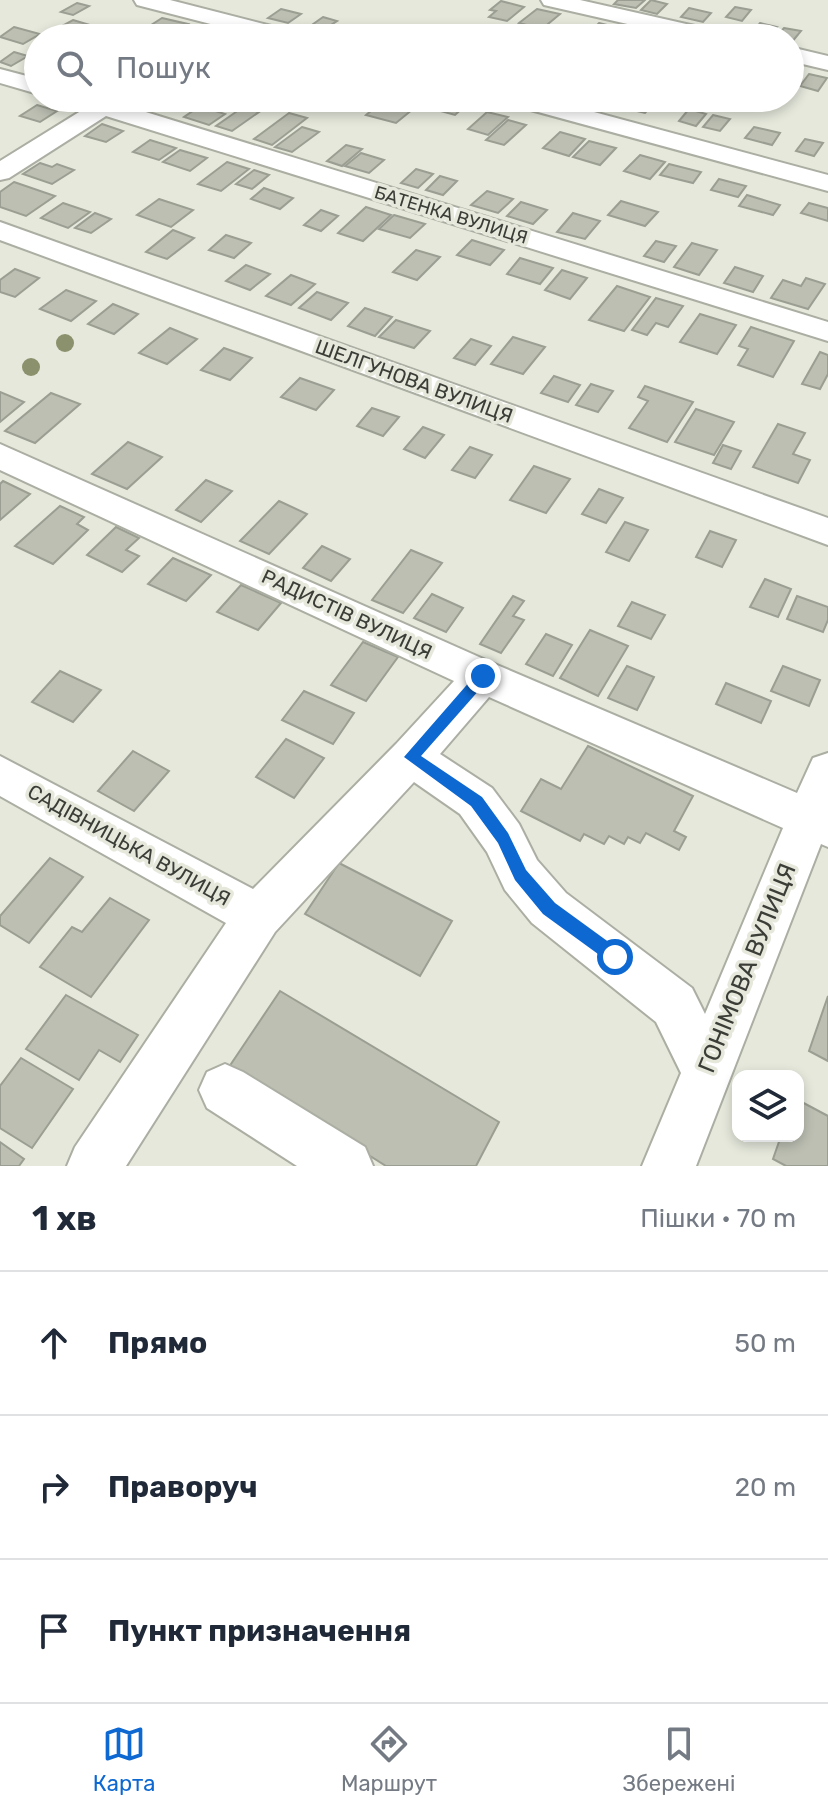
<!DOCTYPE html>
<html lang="uk">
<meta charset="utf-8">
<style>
body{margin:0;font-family:Rubik,sans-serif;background:#f6f6f7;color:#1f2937}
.controls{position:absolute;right:24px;bottom:24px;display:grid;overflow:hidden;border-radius:16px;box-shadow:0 4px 12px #0003}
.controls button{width:72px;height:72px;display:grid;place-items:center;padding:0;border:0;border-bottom:2px solid #e0e1e3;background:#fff;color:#1f2937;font:40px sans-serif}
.stop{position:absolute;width:24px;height:24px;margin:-18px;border:6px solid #0d68d1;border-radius:50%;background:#fff}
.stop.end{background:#0d68d1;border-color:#fff;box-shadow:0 2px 8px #0008}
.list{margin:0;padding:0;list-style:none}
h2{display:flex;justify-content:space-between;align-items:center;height:104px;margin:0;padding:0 32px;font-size:34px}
h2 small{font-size:26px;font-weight:400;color:#747a83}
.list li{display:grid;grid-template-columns:52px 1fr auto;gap:24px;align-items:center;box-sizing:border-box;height:144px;padding:0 32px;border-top:2px solid #e0e1e3}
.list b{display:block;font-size:30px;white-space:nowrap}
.list em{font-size:26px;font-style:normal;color:#747a83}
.icon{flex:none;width:44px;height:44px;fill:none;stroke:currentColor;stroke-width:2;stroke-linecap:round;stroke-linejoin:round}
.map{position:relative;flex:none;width:828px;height:1166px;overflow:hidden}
.search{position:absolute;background:#fff;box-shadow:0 4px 12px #0003;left:24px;right:24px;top:24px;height:88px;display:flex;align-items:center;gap:20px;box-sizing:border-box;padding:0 28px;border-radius:44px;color:#747a83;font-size:30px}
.sheet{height:536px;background:#fff}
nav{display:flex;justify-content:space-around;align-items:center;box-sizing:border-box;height:112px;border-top:2px solid #e0e1e3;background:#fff;font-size:22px;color:#747a83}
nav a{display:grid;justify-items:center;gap:4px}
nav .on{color:#0d68d1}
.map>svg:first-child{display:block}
</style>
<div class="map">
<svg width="828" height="1166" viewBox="0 0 828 1166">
<rect width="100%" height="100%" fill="#e5e8db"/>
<!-- building -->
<g fill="#bcbfb2" stroke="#9b9e92" stroke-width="2">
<path d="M618 0H645L636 8 614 4Z"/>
<path d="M651 0 667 4 657 14 641 10Z"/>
<path d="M501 1 524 7 507 21 489 17 496 11 490 10Z"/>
<path d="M77 3 89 6 73 15 61 12Z"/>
<path d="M735 7 751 10 742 21 726 17Z"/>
<path d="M689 8 711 13 703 22 681 17Z"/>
<path d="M281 9 301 14 288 23 268 18Z"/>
<path d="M537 9 560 14 542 29 519 23Z"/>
<path d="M323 17 337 21 323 30 309 27Z"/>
<path d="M162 18 188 24 174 33 148 27Z"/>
<path d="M73 20 90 25 67 38 49 33Z"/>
<path d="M599 23 615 27 604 37 588 34Z"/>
<path d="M760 23 777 27 768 37 751 34Z"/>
<path d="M14 27 40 34 23 44 0 37Z"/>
<path d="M111 27 129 31 118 38 96 35Z"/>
<path d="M426 28 451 34 447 38H414Z"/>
<path d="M784 28 801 31 792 42 790 38H775Z"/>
<path d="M624 29 646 34 642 38H614Z"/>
<path d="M14 52 28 56 11 66 0 62Z"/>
<path d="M809 74 827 78 818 91 800 86Z"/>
<path d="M142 98H176L157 111 133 104Z"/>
<path d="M387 98H392L418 105 396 123 366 115Z"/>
<path d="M437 98H438L466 105 455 115 426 107Z"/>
<path d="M638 98H641L655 102 645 113 628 109Z"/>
<path d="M37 105 57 111 40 122 20 116Z"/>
<path d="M200 106 225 114 209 125 184 117Z"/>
<path d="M243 107 259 112 232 131 216 126Z"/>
<path d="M689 109 706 114 696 126 679 121Z"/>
<path d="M487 112 508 117 488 135 468 129Z"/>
<path d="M289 113 307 118 272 145 254 139Z"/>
<path d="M713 115 730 119 720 131 703 127Z"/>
<path d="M508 120 526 125 504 145 486 140Z"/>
<path d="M102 124 123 131 106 142 85 136Z"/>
<path d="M302 127 319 132 292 152 275 147Z"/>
<path d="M754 127 780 133 772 145 745 138Z"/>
<path d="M560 132 585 139 569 156 543 148Z"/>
<path d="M805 139 823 143 814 156 796 151Z"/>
<path d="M150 140 176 148 159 160 133 152Z"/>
<path d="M589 141 616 148 600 165 573 157Z"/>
<path d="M346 145 362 149 342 166 327 161Z"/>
<path d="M180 150 207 158 190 171 163 162Z"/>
<path d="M361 153 384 160 369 173 345 166Z"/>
<path d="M640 155 665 162 650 179 624 171Z"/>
<path d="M227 162 249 169 221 191 198 184Z"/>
<path d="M40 163 52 167 57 164 74 170 52 184 23 174Z"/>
<path d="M669 164 701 172 693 183 660 175Z"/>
<path d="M416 169 433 174 418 188 401 183Z"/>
<path d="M254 170 269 175 252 189 236 184Z"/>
<path d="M440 176 457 181 443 195 426 190Z"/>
<path d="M719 179 746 186 738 197 711 190Z"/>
<path d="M14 182 55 196 26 216 0 207V192Z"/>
<path d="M264 188 293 198 280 209 251 199Z"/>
<path d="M487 191 513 199 498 213 471 205Z"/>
<path d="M747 195 780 205 773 215 739 206Z"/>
<path d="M159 199 193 210 171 227 137 215Z"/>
<path d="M621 201 658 212 645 226 608 215Z"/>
<path d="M521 202 547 210 533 224 507 216Z"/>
<path d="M63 203 90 212 68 228 41 218Z"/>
<path d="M809 203 828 208V221L801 213Z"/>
<path d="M366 207 391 215 363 241 338 233Z"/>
<path d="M321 210 338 216 321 231 304 225Z"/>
<path d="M95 213 111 219 91 233 75 228Z"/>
<path d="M573 213 600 221 585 239 557 232Z"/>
<path d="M394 215 425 224 410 238 379 229Z"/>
<path d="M173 230 194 238 167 259 146 252Z"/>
<path d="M226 235 251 243 234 258 209 250Z"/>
<path d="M472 240 504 250 490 265 457 255Z"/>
<path d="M656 241 676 246 664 262 644 256Z"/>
<path d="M692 243 717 250 699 275 674 267Z"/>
<path d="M416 250 440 257 417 280 393 272Z"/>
<path d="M520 258 553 268 540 284 507 274Z"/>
<path d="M246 265 270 274 250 290 226 281Z"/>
<path d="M735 267 763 276 753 292 724 283Z"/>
<path d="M15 269 39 278 15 297 0 292V280Z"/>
<path d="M562 270 587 278 570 299 545 290Z"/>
<path d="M291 275 315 284 291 305 266 296Z"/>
<path d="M806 278 825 284 808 309 771 298 783 280 801 286Z"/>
<path d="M617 286 650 297 624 331 589 320Z"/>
<path d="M66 290 96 301 71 321 40 309Z"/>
<path d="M317 292 348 303 331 320 299 308Z"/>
<path d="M656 298 683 306 668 327 656 323 647 335 632 330Z"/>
<path d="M113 304 138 314 114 334 88 324Z"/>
<path d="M365 308 392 317 375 336 348 326Z"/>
<path d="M700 314 736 325 717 354 680 342Z"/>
<path d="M396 320 430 331 414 348 379 337Z"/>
<path d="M751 327 794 341 773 377 738 365 748 349 739 346Z"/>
<path d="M170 328 197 339 167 364 139 353Z"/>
<path d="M513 337 545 347 523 374 491 364Z"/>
<path d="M471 339 491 346 475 365 454 358Z"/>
<path d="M224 348 252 358 230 380 201 370Z"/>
<path d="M820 352 828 355V374L820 389 802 384Z"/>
<path d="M554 376 580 385 568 402 541 393Z"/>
<path d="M300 378 334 390 316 410 281 397Z"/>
<path d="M591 384 613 391 598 412 576 405Z"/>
<path d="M645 386 693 402 667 442 629 428 648 401 638 397Z"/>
<path d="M0 392 24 402 0 422Z"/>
<path d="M51 393 80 404 35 443 5 431Z"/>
<path d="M372 408 399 417 383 436 357 426Z"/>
<path d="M696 409 734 422 714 455 675 442Z"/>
<path d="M778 424 805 433 793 454 810 460 798 483 753 467Z"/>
<path d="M423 427 444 435 425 458 404 449Z"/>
<path d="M128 442 162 457 127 489 92 474Z"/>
<path d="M723 445 741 451 731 469 713 463Z"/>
<path d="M470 447 492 455 475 478 452 470Z"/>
<path d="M534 466 570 479 546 513 510 500Z"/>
<path d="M206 480 232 491 201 522 176 510Z"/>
<path d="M3 481 30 494 0 520V484Z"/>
<path d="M599 489 623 498 606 523 582 514Z"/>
<path d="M279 501 307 514 269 554 240 541Z"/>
<path d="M60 506 84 517 77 524 88 530 53 564 15 546Z"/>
<path d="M625 522 648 530 629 561 606 552Z"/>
<path d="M116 527 139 538 126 550 139 556 122 572 87 555Z"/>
<path d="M710 531 736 540 722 567 696 557Z"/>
<path d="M322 546 350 559 331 581 303 568Z"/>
<path d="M411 550 442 563 403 613 372 600Z"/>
<path d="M173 558 211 575 186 601 148 584Z"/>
<path d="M765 579 791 589 778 617 750 607Z"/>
<path d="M241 585 281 603 258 630 217 612Z"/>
<path d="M432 594 463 608 446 632 414 618Z"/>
<path d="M513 596 524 601 513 616 524 620 501 653 480 644Z"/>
<path d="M797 596 828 607V620L823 632 787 619Z"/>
<path d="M632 602 665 615 651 639 618 626Z"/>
<path d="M590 630 628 646 598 696 560 678Z"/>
<path d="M546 634 572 645 553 676 526 664Z"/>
<path d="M363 642 398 657 366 701 331 685Z"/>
<path d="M627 666 654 677 637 710 608 698Z"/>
<path d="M783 666 820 680 809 706 771 691Z"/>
<path d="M60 671 101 690 73 722 32 702Z"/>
<path d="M726 683 771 701 761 723 716 704Z"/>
<path d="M304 691 354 713 333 744 282 720Z"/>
<path d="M286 739 324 758 294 798 256 777Z"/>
<path d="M588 746 693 796 674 831 686 837 679 850 646 833 640 843 628 837 624 844 609 836 604 844 584 834 580 841 521 811 541 779 561 789Z"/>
<path d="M133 751 169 771 134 811 98 791Z"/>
<path d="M50 858 83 877 29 943 0 925V916Z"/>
<path d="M339 863 452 921 420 976 305 914Z"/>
<path d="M110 898 149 920 91 997 40 967 72 927 82 932Z"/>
<path d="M280 991 499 1122 476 1166H386L229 1067Z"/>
<path d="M66 995 138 1035 120 1062 99 1050 79 1080 26 1049Z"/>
<path d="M828 996V1061L809 1051Z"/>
<path d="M21 1058 73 1089 32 1148 0 1128V1086Z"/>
<path d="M798 1100 828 1116V1166H786L773 1159 781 1136H798Z"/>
<path d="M0 1142 24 1159 19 1166H0Z"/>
</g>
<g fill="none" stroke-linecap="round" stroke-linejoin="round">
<!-- minor casing -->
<g stroke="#abaea2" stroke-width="4">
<g id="minor">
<path d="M134 0H170L299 33 302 38H265L137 5Z"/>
<path d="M541 0H580L726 33 729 38H689L544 5Z"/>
<path d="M790 47 828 56V70L790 61Z"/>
<path d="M0 69 38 79V94L0 83Z"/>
<path d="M62 98H126L123 105 828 322V341L106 116 9 178 0 180V161L84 109 65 103Z"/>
<path d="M502 98H542L828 175V191L505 103Z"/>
<path d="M0 222 828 518V545L0 240Z"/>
<path d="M0 444 497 665 797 793 813 758 828 753V847L821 844 696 1166H642L681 1073 656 1022 532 923 505 890 487 852 460 814 414 782 275 932 126 1166H67L75 1147 226 923 0 796V756L253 889 396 744 454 681 0 470ZM489 697 783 828 705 1014 692 988 566 893 537 860 519 824 492 788 440 754Z"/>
<path d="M225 1064 243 1072 365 1147 373 1166H297L207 1108 199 1090 207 1072Z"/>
</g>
</g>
<!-- minor -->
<use href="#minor" fill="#fff" fill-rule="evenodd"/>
</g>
<!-- trees -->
<g fill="#8a916c">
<circle cx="65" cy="343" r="9"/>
<circle cx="31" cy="367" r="9"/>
</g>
<!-- route -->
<path fill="#0d68d1" d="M483 671 488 672V680L421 756 482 797 508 833 526 870 555 903 621 951 624 957 621 962H609L543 914 515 880 498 843 471 806 404 757 478 672Z"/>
<g text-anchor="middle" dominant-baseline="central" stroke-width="7" stroke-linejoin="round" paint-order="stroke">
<!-- far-street labels -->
<g font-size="18" fill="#3b3d37" stroke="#e5e8db">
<text transform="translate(451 215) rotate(17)">БАТЕНКА ВУЛИЦЯ</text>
</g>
<!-- street labels -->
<g font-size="20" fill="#3b3d37" stroke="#e5e8db">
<text transform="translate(414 381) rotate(20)">ШЕЛГУНОВА ВУЛИЦЯ</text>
<text transform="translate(347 614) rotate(25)">РАДИСТІВ ВУЛИЦЯ</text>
<text transform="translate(129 845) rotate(29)">САДІВНИЦЬКА ВУЛИЦЯ</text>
</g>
<!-- near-street labels -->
<g font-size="24" fill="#3b3d37" stroke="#e5e8db">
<text transform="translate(747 968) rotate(-68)">ГОНІМОВА ВУЛИЦЯ</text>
</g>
</g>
</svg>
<div class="controls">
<button><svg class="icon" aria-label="layers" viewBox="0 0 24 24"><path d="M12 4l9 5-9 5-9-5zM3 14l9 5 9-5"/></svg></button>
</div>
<div class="stop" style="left:615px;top:957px"></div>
<div class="stop end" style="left:483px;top:676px"></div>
<div class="search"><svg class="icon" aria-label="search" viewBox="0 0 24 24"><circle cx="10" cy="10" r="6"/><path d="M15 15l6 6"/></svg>Пошук</div>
</div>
<section class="sheet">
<h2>1 хв<small>Пішки · 70 m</small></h2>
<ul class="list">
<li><svg class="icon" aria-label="ahead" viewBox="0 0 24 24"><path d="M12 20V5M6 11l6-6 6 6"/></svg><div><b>Прямо</b></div><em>50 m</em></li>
<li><svg class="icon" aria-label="right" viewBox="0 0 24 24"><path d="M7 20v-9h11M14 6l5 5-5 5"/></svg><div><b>Праворуч</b></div><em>20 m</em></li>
<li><svg class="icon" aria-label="arrive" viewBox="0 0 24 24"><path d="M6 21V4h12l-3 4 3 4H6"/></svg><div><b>Пункт призначення</b></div></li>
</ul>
</section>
<nav>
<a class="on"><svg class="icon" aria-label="map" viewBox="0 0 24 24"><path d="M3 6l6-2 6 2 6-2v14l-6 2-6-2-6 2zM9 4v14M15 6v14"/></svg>Карта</a>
<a><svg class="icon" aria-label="directions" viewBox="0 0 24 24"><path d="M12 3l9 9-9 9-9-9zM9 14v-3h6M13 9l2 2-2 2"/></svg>Маршрут</a>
<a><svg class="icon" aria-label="saved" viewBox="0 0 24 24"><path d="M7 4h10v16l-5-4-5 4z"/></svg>Збережені</a>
</nav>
